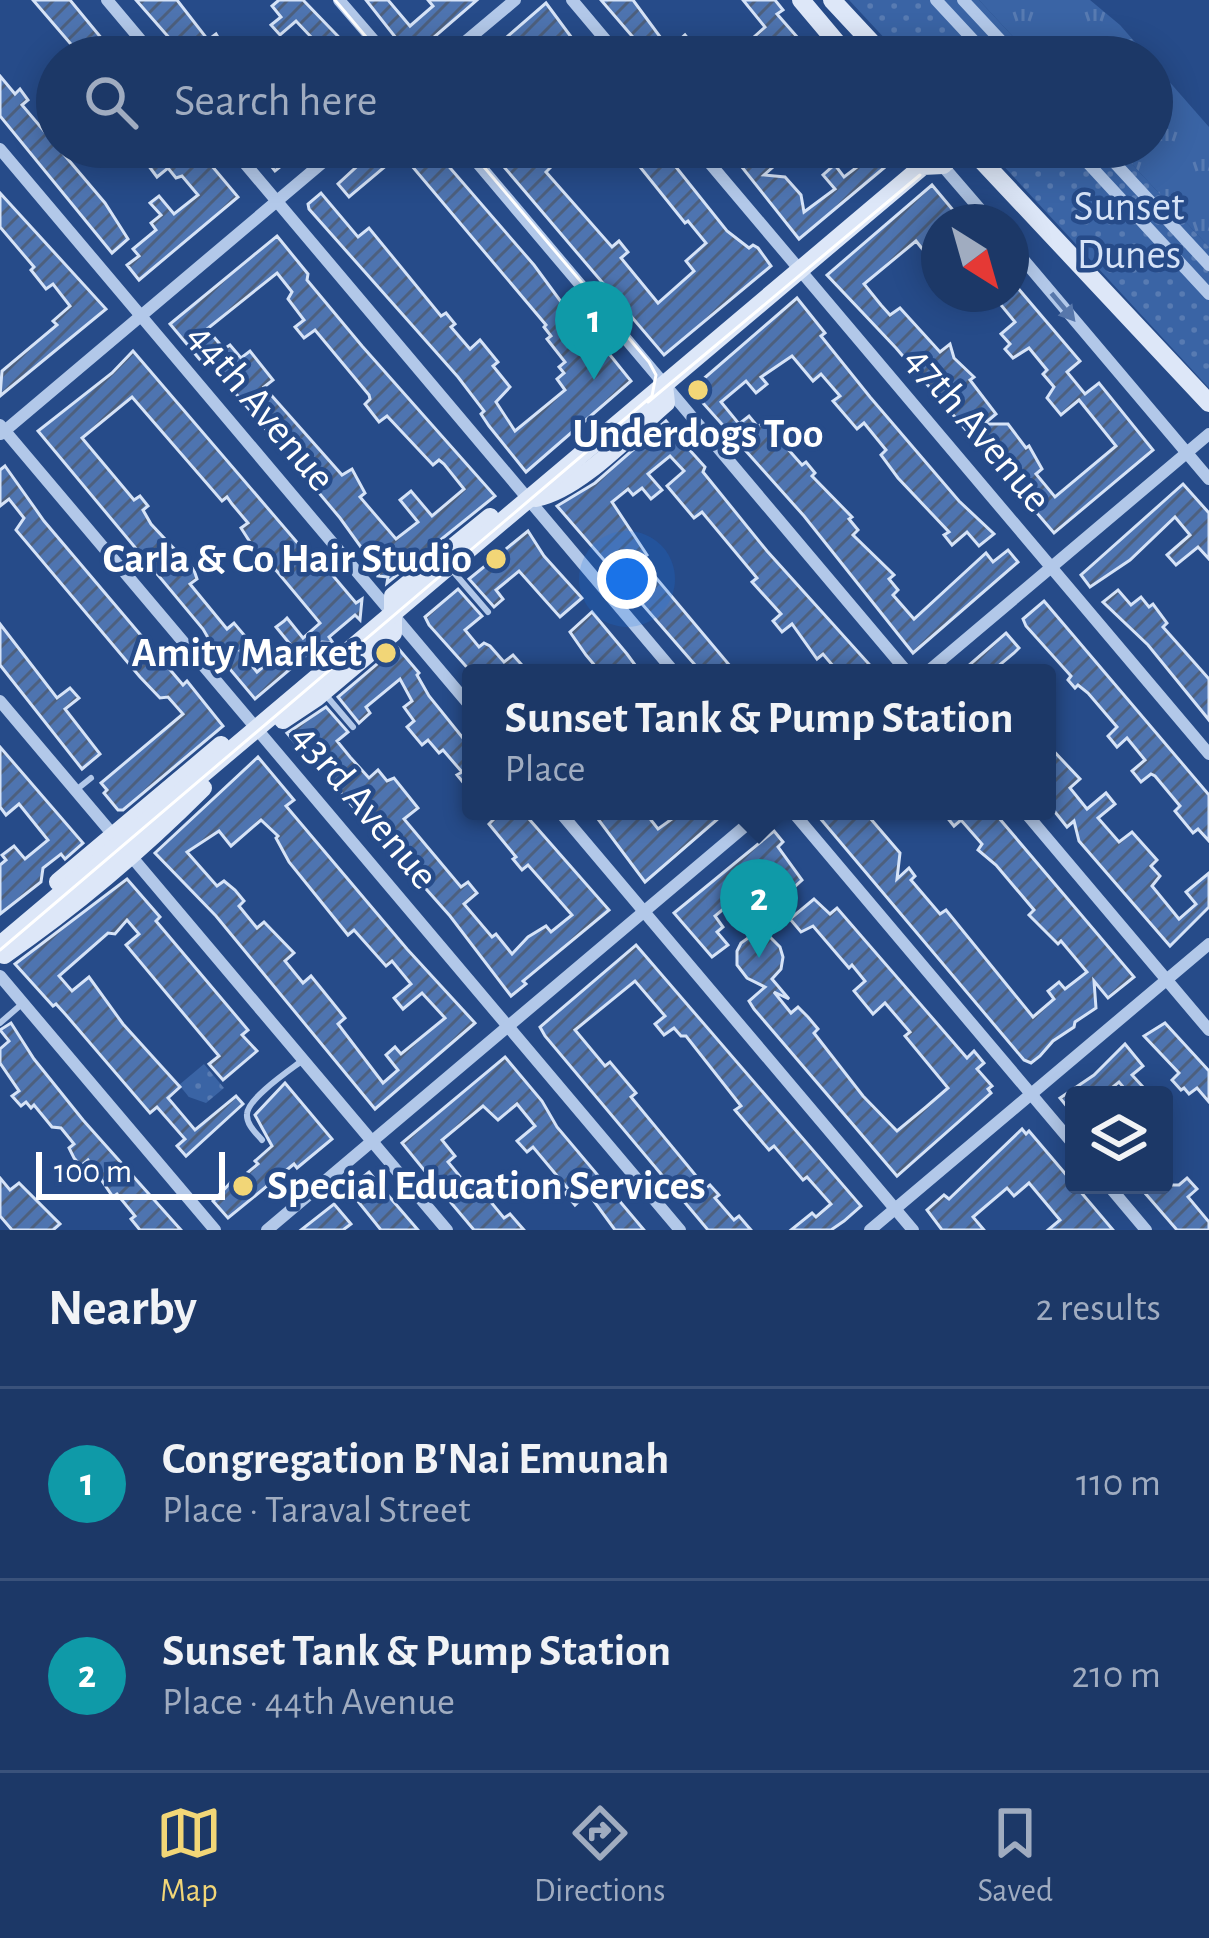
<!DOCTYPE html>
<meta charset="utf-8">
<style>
body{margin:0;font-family:"Alegreya Sans",sans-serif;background:#294370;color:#f1f3f6}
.controls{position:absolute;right:36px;bottom:36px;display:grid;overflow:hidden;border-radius:12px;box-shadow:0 6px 30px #0003}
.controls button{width:108px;height:108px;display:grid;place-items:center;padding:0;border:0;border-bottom:3px solid #3a527b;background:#1c3867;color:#f1f3f6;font:60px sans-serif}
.compass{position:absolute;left:921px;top:204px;width:108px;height:108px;border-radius:50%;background:#1c3867;box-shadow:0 6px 30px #0003;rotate:143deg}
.scale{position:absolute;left:36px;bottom:30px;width:189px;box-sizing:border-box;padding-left:12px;border:6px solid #fff;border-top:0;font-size:33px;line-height:42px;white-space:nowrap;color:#fff;-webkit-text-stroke:9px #264b89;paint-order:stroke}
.you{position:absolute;left:627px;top:579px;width:42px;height:42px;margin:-30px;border:9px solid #fff;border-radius:50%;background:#1a73e8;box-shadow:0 0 0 18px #1a73e833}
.badge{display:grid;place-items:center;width:78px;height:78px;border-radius:50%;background:#f2d677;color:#fff;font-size:39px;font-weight:700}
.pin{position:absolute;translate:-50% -99px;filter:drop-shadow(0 3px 6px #0008)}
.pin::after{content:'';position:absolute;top:63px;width:42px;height:36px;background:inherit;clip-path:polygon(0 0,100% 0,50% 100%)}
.popup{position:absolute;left:462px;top:664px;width:594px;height:156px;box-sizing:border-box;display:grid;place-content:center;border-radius:12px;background:#1c3867;filter:drop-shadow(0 3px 9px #0005);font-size:39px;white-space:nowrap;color:#a0acc0}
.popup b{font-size:45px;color:#f1f3f6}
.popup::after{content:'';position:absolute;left:50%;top:100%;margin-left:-24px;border:24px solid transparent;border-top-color:#1c3867}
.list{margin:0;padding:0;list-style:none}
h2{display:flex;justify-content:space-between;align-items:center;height:156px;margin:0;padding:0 48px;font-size:51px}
h2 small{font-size:39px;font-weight:400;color:#a0acc0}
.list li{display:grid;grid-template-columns:78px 1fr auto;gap:36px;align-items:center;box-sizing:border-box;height:192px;padding:0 48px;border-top:3px solid #3a527b}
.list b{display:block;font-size:45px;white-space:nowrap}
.list p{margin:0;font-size:39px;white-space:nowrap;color:#a0acc0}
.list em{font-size:39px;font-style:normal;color:#a0acc0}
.icon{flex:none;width:66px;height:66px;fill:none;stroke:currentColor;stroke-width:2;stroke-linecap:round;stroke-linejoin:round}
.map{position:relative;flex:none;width:1209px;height:1230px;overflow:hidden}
.search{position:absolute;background:#1c3867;box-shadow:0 6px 30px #0003;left:36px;right:36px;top:36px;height:132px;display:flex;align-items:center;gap:30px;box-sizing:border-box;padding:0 42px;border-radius:66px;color:#a0acc0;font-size:45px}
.sheet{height:540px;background:#1c3867}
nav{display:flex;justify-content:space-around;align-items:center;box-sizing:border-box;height:168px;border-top:3px solid #3a527b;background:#1c3867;font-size:33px;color:#a0acc0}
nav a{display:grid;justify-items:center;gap:6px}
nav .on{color:#f2d677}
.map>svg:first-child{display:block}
</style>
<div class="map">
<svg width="1209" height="1230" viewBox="0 0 1209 1230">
<defs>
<pattern id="grass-tufts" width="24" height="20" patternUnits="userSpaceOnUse" patternTransform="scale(3)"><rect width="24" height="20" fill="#3a64a5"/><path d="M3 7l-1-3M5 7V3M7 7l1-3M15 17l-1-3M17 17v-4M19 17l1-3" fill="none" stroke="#587bb2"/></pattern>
<pattern id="park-dots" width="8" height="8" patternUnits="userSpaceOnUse" patternTransform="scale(3)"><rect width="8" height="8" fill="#3a64a5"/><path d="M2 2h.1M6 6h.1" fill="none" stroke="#587bb2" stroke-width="1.8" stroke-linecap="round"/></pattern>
<pattern id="building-hatch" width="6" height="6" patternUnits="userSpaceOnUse" patternTransform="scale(3)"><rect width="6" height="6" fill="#4e74b0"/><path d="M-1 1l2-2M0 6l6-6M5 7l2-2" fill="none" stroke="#4d607e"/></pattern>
</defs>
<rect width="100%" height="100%" fill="#264b89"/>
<!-- grass -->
<g fill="url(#grass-tufts)">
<path d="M979 0H1090L1120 25 1148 57H1032Z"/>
<path d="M1152 62 1209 127V247L1116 147H1152Z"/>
</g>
<!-- park -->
<g fill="url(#park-dots)">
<path d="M849 0H979L1032 57H902Z"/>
<path d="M986 147H1116L1209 247V388Z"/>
<path d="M204 1064 224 1088 206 1103 189 1097 179 1085Z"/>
</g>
<!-- building -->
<g fill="url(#building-hatch)" stroke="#d6e3f7" stroke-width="3" fill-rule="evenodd">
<path d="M33 0H70L117 57H82Z"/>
<path d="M136 0H177L208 40 216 34 230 57H186Z"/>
<path d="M279 0H303L358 57H330L296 21 280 35 271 25 281 17 272 6Z"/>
<path d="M366 0H388L410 26 433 6 428 0H477L411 57Z"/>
<path d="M601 0H633L669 49 685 35 694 46 682 57H650Z"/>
<path d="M743 0H775L783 10 777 14 805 46 812 41 826 57H760L756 52 763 45 755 36 765 27Z"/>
<path d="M546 3 586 57H555L541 39 519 57H484Z"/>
<path d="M0 76 15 94 20 89 28 100 22 105 105 203 128 239 112 253 0 116Z"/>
<path d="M155 147H196L238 197 139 280 127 265 139 256 133 249 156 230 151 223 161 215 150 203 159 196 174 214 198 195 182 176 176 178 168 168 157 177 148 165 161 155Z"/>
<path d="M256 147H290L296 154 275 171Z"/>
<path d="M378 147H432L534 265 581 329 599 348 602 345 631 381 526 472 489 426 481 414 484 411 458 377 309 209 308 204 321 193 358 237 369 228 441 316 446 313 455 324 451 327 470 349 480 340 498 362 493 366 510 387 496 402 515 431 565 390 557 379 564 373 559 367 565 362 547 339 551 336 544 327 546 325 401 153 349 197 338 184Z"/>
<path d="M487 147H526L537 160 552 150 559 159 546 172 612 247 619 241 628 252 621 258 658 303 694 271 686 261 706 243 688 221 685 223 624 147H660L727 231 749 248 753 245 758 248 771 266 664 355Z"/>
<path d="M726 147H760L773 167 764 175 785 177 801 195 804 212 835 189 823 175 832 167 835 165 844 177 873 155 867 147H909L799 239Z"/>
<path d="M932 185 963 222H939V255L932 261 916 241 864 284 881 305 890 315 900 308 940 352 950 344 954 358 974 377 970 380 996 414 984 424H1008L1026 448 1029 446 1042 469 1036 474 1055 497 1116 446 1079 400 1061 415 1047 398 1054 387 1043 374 1047 370 1029 348 1013 358 1005 349 1010 344 1001 334 1015 322 992 294H1011V280L1080 361 1067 372 1085 394 1099 383 1153 450 1054 533 896 348 827 275Z"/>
<path d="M0 193 106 309 0 396 2 371 57 325 53 321 70 306 53 284 46 289 31 270 34 267 0 227Z"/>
<path d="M277 236 308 274 307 280 362 346 495 496 387 583 388 577 378 576 379 572 340 518 232 389 209 362 205 365 201 361 170 324ZM277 273 292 292 288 299 304 320 295 327 304 338 315 330 369 395 370 399 365 404 379 422 387 416 433 465 439 460 444 464 464 489 432 516 411 491 400 500 418 522 396 539 360 497 365 493 352 469 342 475 264 387 273 380 250 351 241 358 230 345 224 349 207 329Z"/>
<path d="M797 298 825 333 821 336 870 397 959 501 994 534 979 546 967 532 952 545 944 535 949 532 898 478 881 455 886 450 864 423 857 429 833 401 840 396 821 374 813 381 792 356 761 377 767 384 756 393 746 381 721 402 739 424 749 416 758 427 764 422 802 465 806 462 815 473 812 476 852 517 849 519 858 530 853 535 894 575 889 579 898 590 893 595 914 619 986 553 993 562 1008 550 1018 562 913 653 804 516 694 393V387Z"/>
<path d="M133 351 301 547 322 567 324 565 356 603 362 599 360 620 355 615 329 637 333 643 322 642 255 699 218 655 203 629 38 431 112 373ZM132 397 222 501 227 497 232 504 248 523 241 528 262 561 271 572 275 569 320 623 303 638 287 618 284 621 276 627 290 644 257 672 240 651 250 642 234 623 227 629 190 584 197 579 194 570 151 524 143 510 148 506 140 496 134 500 82 438Z"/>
<path d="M666 421 682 440 688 441 686 446 705 467 703 472 767 551 877 673H839L823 654 817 659 792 624 782 632 773 621 781 614 752 582 757 578 702 512 694 518 667 486 684 471 670 456 648 474 662 490 651 499 642 488 633 495 628 489 612 502 647 555 641 560 736 673H702L557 506 595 483Z"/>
<path d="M5 466 44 521 183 685 187 681 223 726 123 810H118L104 793 107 790 101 783 183 714 168 697 160 698 140 677 16 530 24 518 9 499 0 506V470Z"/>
<path d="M1183 484 1209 513V559L1198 547 1176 565 1167 555 1190 535 1175 517 1130 560 1090 587 1081 575Z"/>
<path d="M528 531 544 556 582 598 560 617 519 571 496 590 503 599 494 607 469 579Z"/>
<path d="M458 589 482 616 465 630 479 647 484 643 490 646 504 662 513 655 521 664 513 673H472L429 625 425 617Z"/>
<path d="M1118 590 1131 605 1141 597 1149 607 1153 604 1167 623 1163 627 1209 679V720L1148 645 1103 602Z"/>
<path d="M1044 601 1209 795V841L1198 829 1193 833 1175 811 1180 806 1155 776 1151 774 1141 782 1132 771 1145 760 1127 738 1117 747 1108 736 1117 727 1088 693 1078 685 1075 688 1068 680 1071 676 1026 626 1023 619Z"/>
<path d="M592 612 627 654 641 673H601L586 655 570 632Z"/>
<path d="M0 624 57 698 70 688 79 698 65 709 100 754 82 769 0 665Z"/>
<path d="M1006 633 1019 648 1014 653 990 673H960Z"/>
<path d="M397 647 419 673 417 675 429 696 471 748V792L457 775 462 772 443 750 439 753 428 740 422 745 407 727 414 721 404 707 412 701 400 679 366 707 370 713 359 723 338 697Z"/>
<path d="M326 707 348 732 337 741 350 757 369 778 378 770 387 781 394 778 418 808 404 819 461 887 468 882 477 893 464 904 492 937 496 934 512 954 528 937 546 926 551 932 572 915 528 865 522 870 513 859 516 857 489 824 495 818 489 811H522L609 910 523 981 526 984 511 996 450 916 331 782 328 775 335 769 310 739 298 746 287 733Z"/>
<path d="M1047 744 1080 779 1070 788 1087 809 1106 793 1115 804 1098 818 1119 842 1132 832 1157 860 1151 866 1160 876 1152 886 1179 919 1196 904 1186 892 1209 873V907L1170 946 1079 841 1074 821 1067 827 1047 802Z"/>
<path d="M0 747 83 843 65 859 61 854 43 868 41 882 0 914V865L6 860 2 855 14 846 25 859 48 840 19 804 6 815 0 807Z"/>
<path d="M258 757 294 800 286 806 407 949 475 1023 375 1109 216 916 155 853ZM261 820 278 836 276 838 289 862 348 935 354 930 386 966 392 961 411 984 394 998 403 1009 422 993 445 1018 401 1054 395 1047 386 1055 398 1070 383 1083 338 1024 345 1018 320 987 311 976 303 983 285 961 294 953 264 922 257 928 239 906 244 901 235 890 224 881 217 886 187 852 219 831 231 846Z"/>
<path d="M592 811H644L658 829 683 811H727L645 882Z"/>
<path d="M814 811H864L900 853 897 879 909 868 915 876 911 880 940 914 946 910 1033 1017 1054 999 1048 991 1059 982 1065 989 1087 972 1061 941 1058 944 1029 915 1034 910 996 865 978 850 982 844 961 820 954 826 946 816 951 811H993L1134 977 1108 998 1094 981 1096 1008 1075 1022 1074 1027 1053 1041 1040 1056 1031 1063 1024 1060Z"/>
<path d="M774 831 783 842 778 847 802 880 778 902 787 913 770 928 752 906 746 910 733 901 715 916 723 927 717 932 728 945 712 957 674 913Z"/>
<path d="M127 879 160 917 156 921 248 1030 242 1035 257 1051 223 1080 209 1064 219 1056 126 945 139 934 127 920 115 934 108 933 59 976 72 991 89 977 123 1024 180 1087 168 1098 195 1130 236 1096 243 1104 186 1156 177 1146 185 1139 157 1107 150 1113 66 1015 56 1004 53 1006 15 964Z"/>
<path d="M814 899 830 914 837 908 967 1058 974 1051 984 1063 977 1069 992 1086 988 1089 991 1093 897 1176 754 1009 749 1001 765 987 747 978 737 965V951L741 943 751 936 767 934 780 947 783 957 781 969 772 979 789 999 774 992 791 1013 798 1007 808 1017 818 1029 814 1033 863 1096 897 1131 926 1107 948 1088 905 1036 910 1032 885 1003 873 1014 854 991 865 981 852 965 849 968 813 926 801 932 790 919Z"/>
<path d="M636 945 861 1206 844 1221 831 1230H791L812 1213 816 1217 831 1204 807 1177 803 1180 774 1146 769 1150 735 1110 741 1106 686 1036H681L674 1028 664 1035 655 1024 665 1016 635 981 575 1030 605 1066 610 1062 636 1093 631 1097 706 1188 710 1185 719 1195 715 1198 734 1220 739 1216 751 1230H708L545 1036 540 1027Z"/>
<path d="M11 1023 34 1059 83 1120 181 1230H140L131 1219 135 1216 117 1194 113 1197 88 1160 81 1166 74 1158 69 1148 74 1144 61 1128 52 1127 34 1105 31 1108 26 1102 21 1106 12 1096 19 1091 0 1063V1049L9 1041 0 1030Z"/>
<path d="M1165 1023 1209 1071V1102L1197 1088 1189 1094 1184 1088 1181 1090 1172 1080 1179 1073 1144 1036Z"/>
<path d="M1125 1044 1143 1066 1132 1075 1144 1088 1130 1095 1119 1082 1103 1095H1074V1115L1060 1098 1094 1075Z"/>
<path d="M505 1057 542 1101 557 1127 644 1230H615L588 1193 575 1205 565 1193 569 1190 533 1147 527 1152 517 1141 535 1126 517 1104 498 1120 483 1106 442 1140 455 1156 448 1162 475 1195 481 1190 504 1218 510 1214 524 1230H474L442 1192 402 1143Z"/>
<path d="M285 1083 332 1139 297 1168 294 1164 228 1218 213 1201 238 1175 241 1178 258 1164 255 1161 272 1146 255 1115Z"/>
<path d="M1022 1129 1026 1134 1029 1131 1113 1230H1048L1060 1220 1029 1183 1014 1196 1007 1188 973 1217 984 1230H942L927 1210 944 1195 949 1199Z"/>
<path d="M369 1172 387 1194 418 1230H381L348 1189Z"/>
<path d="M0 1178 10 1190 19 1183 60 1224 53 1230H12L0 1216Z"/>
<path d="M1187 1178 1197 1189 1188 1197 1209 1222V1230H1177L1138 1185H1179Z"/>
<path d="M334 1204 351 1224 343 1230H301Z"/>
</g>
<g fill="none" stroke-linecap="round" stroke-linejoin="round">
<!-- lane -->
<g stroke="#b2c8e9" stroke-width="6">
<path d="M451 569 488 612"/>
<path d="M324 693 353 727"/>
<path d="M76 790 91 778"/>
<path d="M0 1023 23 1003"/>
<path d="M262 1140C256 1133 246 1124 247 1114 248 1098 290 1070 303 1060"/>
</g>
<!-- street -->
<g stroke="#b2c8e9" stroke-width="12">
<path d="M107 0 155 57"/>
<path d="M339 0 388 57"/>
<path d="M572 0 620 57"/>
<path d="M936 0 989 57"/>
<path d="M963 0 1016 57"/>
<path d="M447 57 515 0"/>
<path d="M231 147 675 673"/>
<path d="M464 147 908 673"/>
<path d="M696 147 1209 754"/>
<path d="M1073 147 1209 294"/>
<path d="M1100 147 1209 265"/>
<path d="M0 149 471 707"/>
<path d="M941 164 991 222"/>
<path d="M1011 245 1209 479"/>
<path d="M0 425 680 1230"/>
<path d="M1 434 341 147"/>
<path d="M926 673 1209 434"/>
<path d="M0 701 447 1230"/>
<path d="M559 811 913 1230"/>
<path d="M792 811 1074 1145"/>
<path d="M1024 811 1209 1030"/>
<path d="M0 976 215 1230"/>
<path d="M1108 1185 1146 1230"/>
<path d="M267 1230 763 811"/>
<path d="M870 1230 1209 944"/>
</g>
<!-- secondary -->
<g stroke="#dde7f8" stroke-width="18">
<path d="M801 0 849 57"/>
<path d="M832 0 885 57"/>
<path d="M969 147 1209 403"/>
<path d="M536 498C579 490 632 432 666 403L664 385"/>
<path d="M283 720 316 698 393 633V596L490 517"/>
<path d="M58 882 221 745"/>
<path d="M0 945 923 166 943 165 963 147"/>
<path d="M4 955C75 906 142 849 203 788"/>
</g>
<!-- tram -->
<g stroke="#fff" stroke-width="3">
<path d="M335 0 383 57"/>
<path d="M648 402 920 175"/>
<path d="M0 950 652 396 656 375 649 362 467 147"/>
</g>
</g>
<!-- one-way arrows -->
<defs><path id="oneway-solid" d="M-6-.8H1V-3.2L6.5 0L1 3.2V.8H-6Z" transform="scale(3)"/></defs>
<use fill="#5777ab" href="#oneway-solid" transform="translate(1063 307) rotate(50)"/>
<!-- markers -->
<g fill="#f2d677" stroke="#264b89" stroke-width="4.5">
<circle cx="698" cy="390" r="12"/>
<circle cx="496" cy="559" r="12"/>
<circle cx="386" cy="653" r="12"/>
<circle cx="243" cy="1186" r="12"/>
</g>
<g text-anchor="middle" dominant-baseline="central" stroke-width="9" stroke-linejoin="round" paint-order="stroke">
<!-- park labels -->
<g font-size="42" fill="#d6e3f7" stroke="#264b89">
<text x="1129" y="207">Sunset<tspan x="1129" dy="48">Dunes</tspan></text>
</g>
<!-- street labels -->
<g font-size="42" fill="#fff" stroke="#264b89">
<text transform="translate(261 407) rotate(50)">44th Avenue</text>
<text transform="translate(978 429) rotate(50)">47th Avenue</text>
<text transform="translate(365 806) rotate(50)">43rd Avenue</text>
</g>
<!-- poi labels -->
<g font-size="42" font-weight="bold" fill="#fff" stroke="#264b89" text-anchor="end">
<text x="698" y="434" text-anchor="middle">Underdogs Too</text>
<text x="472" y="559">Carla &amp; Co Hair Studio</text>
<text x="362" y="653">Amity Market</text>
<text x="267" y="1186" text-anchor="start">Special Education Services</text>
</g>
</g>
</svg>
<div class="controls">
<button><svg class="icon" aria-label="layers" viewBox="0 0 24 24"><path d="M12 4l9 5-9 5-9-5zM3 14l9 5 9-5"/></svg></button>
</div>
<svg class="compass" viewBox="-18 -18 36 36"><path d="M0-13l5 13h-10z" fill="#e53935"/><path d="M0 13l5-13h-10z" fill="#a0acc0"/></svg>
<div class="scale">100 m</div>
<div class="you"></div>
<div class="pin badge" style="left:594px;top:380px;background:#0f9aa8">1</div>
<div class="pin badge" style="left:759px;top:958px;background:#0f9aa8">2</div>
<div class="popup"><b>Sunset Tank &amp; Pump Station</b>Place</div>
<div class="search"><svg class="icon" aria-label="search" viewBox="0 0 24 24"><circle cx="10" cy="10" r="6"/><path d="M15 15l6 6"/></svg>Search here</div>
</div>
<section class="sheet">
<h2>Nearby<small>2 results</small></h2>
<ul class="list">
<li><span class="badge" style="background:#0f9aa8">1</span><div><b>Congregation B'Nai Emunah</b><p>Place · Taraval Street</p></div><em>110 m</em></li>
<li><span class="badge" style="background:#0f9aa8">2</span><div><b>Sunset Tank &amp; Pump Station</b><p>Place · 44th Avenue</p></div><em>210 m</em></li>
</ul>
</section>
<nav>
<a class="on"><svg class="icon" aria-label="map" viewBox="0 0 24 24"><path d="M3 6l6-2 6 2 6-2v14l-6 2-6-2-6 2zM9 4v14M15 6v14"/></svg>Map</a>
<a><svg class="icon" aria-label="directions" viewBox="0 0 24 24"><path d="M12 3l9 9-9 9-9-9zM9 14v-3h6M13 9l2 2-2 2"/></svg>Directions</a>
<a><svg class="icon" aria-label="saved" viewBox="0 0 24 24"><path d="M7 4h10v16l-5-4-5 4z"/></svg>Saved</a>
</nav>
